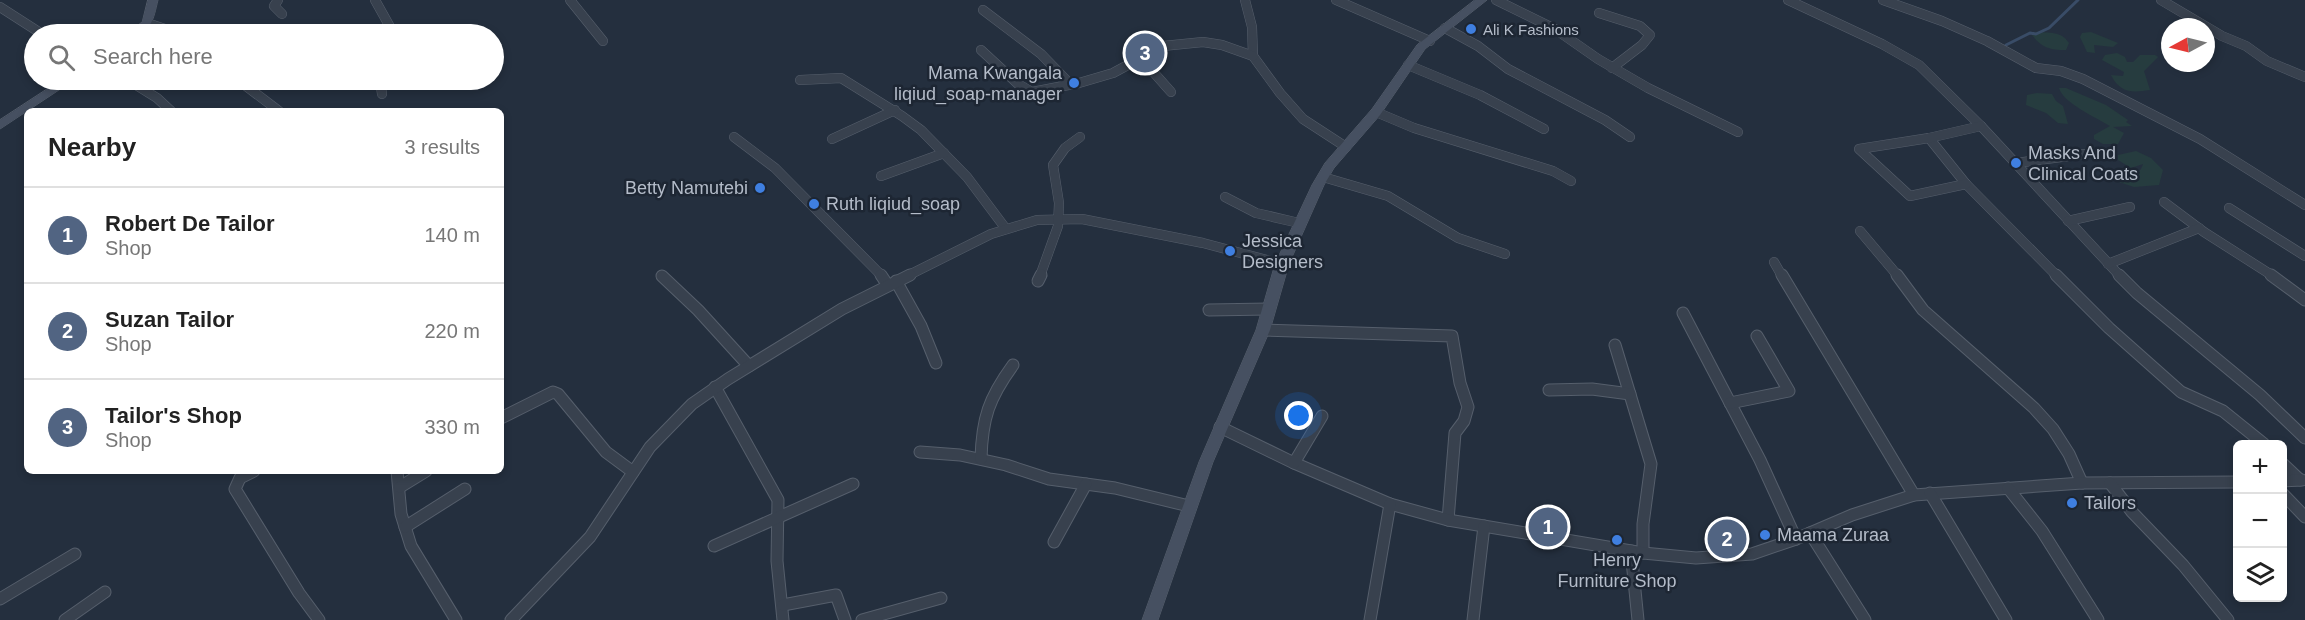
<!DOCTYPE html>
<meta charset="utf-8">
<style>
body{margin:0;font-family:Helvetica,sans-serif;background:#f2f2f2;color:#222}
.controls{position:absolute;right:18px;bottom:18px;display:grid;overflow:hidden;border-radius:9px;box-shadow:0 3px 9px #0003}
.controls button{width:54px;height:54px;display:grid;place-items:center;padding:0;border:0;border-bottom:2px solid #e0e0e0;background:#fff;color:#222;font:30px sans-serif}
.compass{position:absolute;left:2161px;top:18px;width:54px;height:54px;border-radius:50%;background:#fff;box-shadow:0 3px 9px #0003;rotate:263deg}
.you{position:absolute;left:1299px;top:416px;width:21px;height:21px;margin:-15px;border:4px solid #fff;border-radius:50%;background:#1a73e8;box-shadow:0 0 0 9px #1a73e833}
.badge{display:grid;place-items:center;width:39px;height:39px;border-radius:50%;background:#516482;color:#fff;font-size:20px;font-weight:700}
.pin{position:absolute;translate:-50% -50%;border:3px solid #fff;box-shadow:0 2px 6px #0006}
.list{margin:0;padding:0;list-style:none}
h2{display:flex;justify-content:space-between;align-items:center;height:78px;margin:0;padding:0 24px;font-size:26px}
h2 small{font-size:20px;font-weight:400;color:#767676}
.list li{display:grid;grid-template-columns:39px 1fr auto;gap:18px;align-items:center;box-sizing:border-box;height:96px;padding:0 24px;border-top:2px solid #e0e0e0}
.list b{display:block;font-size:22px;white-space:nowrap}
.list p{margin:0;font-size:20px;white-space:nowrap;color:#767676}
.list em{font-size:20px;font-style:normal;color:#767676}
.icon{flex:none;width:33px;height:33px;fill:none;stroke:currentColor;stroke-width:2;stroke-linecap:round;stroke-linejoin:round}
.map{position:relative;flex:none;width:2305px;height:620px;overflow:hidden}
.search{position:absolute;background:#fff;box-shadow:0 3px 9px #0003;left:24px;top:24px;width:480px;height:66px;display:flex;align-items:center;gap:15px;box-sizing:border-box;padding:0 21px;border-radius:33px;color:#767676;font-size:22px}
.panel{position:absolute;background:#fff;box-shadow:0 3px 9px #0003;left:24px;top:108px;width:480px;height:366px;border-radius:9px}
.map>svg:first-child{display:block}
</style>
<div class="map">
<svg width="2305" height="620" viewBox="0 0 2305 620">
<rect width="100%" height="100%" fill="#242f3e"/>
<!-- green -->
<g fill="#263c3f">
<path d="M2036 32C2050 33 2061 31 2069 43L2066 50C2050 50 2042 48 2032 35Z"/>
<path d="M2091 32 2118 43 2113 47 2094 45 2095 53 2087 52 2080 37 2082 33Z"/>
<path d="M2117 53 2125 57 2127 62H2133L2140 55H2155L2158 57 2144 71 2150 90C2132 93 2120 93 2111 75L2123 76 2124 72 2102 60 2105 55Z"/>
<path d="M2059 88H2066L2106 105 2128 120 2126 122 2132 126 2113 127 2124 133 2118 144H2103L2094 139V135L2110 126C2097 118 2063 103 2059 88Z"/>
<path d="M2037 93 2052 94 2056 101 2063 106 2068 124 2058 123 2046 113 2026 105 2027 95Z"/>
<path d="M2136 151 2151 158 2163 170 2159 185 2134 187 2116 181C2128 179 2139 177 2143 164L2131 168 2118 160V155Z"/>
</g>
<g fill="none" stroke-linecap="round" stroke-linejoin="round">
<!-- stream -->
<path stroke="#394c67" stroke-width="3" d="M2006 45 2030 33 2036 34 2049 28 2078 0"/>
<!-- street-far1 casing -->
<g stroke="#565f6c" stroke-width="10">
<g id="street-far1">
<path d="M278 0 274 6 282 14"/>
<path d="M375 0 394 34"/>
<path d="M570 0 603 41"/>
<path d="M1245 0 1252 27 1253 56 1280 93 1303 119 1346 147"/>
<path d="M1336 0 1430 41"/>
<path d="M1496 0 1555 29 1598 59 1648 88 1738 132"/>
<path d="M1788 0 1882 44 1919 65 1981 126 2120 276"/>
<path d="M1883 0 1942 21 1987 41 2036 68 2061 71 2083 79 2200 139 2305 205"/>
<path d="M2161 0 2222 36 2246 46 2267 61 2305 77"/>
<path d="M0 7 42 34"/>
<path d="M983 10 1041 54 1071 85"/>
<path d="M1599 13 1640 26 1650 35 1642 45 1612 68"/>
<path d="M147 23 180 34"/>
<path d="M1445 28 1478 46 1508 69 1605 120 1630 137"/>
<path d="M981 50 1018 84 1032 92 1079 83 1113 73 1163 46 1203 42 1222 45 1253 56"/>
<path d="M1140 57 1171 92"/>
<path d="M1408 65 1480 95 1544 129"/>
<path d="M128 80 157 98 171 111"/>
<path d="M238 80 279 111"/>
<path d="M380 80 382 94"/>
<path d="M800 80 841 78 902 116 921 130 967 177 1006 229"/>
<path d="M1376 112 1414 128 1553 171 1571 181"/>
<path d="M734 137 775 168 882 276"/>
<path d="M1929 138 1966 184 2057 276"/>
<path d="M832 139 895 110"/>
<path d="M2016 163 2084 154"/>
<path d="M881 176 944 153"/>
<path d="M1323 177 1388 196 1458 238 1505 254"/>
<path d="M1966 184 1910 196 1859 149 1929 138 1981 126"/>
<path d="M1225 197 1256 213 1299 223"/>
<path d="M2164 202 2204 232 2273 276"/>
<path d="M2229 208 2305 256"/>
<path d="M2068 221 2130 207"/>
<path d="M1860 231 1898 276"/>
<path d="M1774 262 1782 276"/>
<path d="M2108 264 2199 228"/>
<path d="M907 276 991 234 1037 220 1082 219 1203 243 1282 264"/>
<path d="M1040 276 1058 226 1059 203 1053 165 1065 148 1080 137"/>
</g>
</g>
<!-- street casing -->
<g stroke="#565f6c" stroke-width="13">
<g id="street">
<path d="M881 275 887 284"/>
<path d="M1782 275 1914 495"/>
<path d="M1897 275 1923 310 2034 408 2053 429 2069 454 2082 483"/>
<path d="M2056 275 2109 328 2181 392 2223 411 2264 444"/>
<path d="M2119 275 2137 293 2260 395 2305 438"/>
<path d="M2271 275 2305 300"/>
<path d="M662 276 698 310 749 366"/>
<path d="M896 281 921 326 936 363"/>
<path d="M1038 281 1041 275"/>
<path d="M1209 310 1268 309"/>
<path d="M1683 313 1760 460 1796 539"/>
<path d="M1263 330 1452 336 1460 383 1468 407 1464 421 1455 433 1448 520"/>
<path d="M1615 345 1651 464 1643 524V553"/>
<path d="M715 387 778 500 777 561 783 620"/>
<path d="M1549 390 1592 389 1630 394"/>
<path d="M1730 403 1789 391 1757 336"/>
<path d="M501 418 553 392 558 394 606 452 633 472"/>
<path d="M1220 427 1294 463 1390 504 1448 520 1643 553 1696 558 1752 554 1796 539 1852 515 1914 495 2082 483 2238 482"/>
<path d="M920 452 960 455 1006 465 1049 479 1115 488 1189 506"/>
<path d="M981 459C982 418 989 398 1013 365"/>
<path d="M1294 463 1322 416"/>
<path d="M2282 463 2300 480"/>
<path d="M254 471 240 478 235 489 299 593 319 620"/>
<path d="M397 471 401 514 411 546 456 620"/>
<path d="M2282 481 2302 480"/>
<path d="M2110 483 2132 512 2183 565 2228 620"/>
<path d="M400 487 426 471"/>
<path d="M2008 488 2042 531 2098 620"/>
<path d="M1930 493 2006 620"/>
<path d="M2282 493 2305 517"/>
<path d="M405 527 465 489"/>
<path d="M1810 533 1865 620"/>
<path d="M1054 542 1086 484"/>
<path d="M714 546 853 484"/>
<path d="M1631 551 1638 620"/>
<path d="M0 599 75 554"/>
<path d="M783 605 836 595 845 620"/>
<path d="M65 620 105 592"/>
<path d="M511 620 590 537 650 447 692 404 728 379 842 309 910 275"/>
<path d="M862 620 941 598"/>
<path d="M1370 620 1390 504"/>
<path d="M1473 620 1484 526"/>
</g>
</g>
<!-- secondary casing -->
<g stroke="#565f6c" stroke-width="1">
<g id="secondary">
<path d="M148 0H158C153 20 152 34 127 34L142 22Z"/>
<path d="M1475 0H1487L1425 49 1380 115 1334 168 1324 185 1289 264 1270 330 1213 462 1158 620H1142L1199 462 1256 330 1275 264 1312 185 1325 163 1372 109 1417 45Z"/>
<path d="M61 80H74L0 129V120Z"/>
</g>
</g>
<!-- street-far1 -->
<use href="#street-far1" stroke="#38414e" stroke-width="9"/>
<!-- street -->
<use href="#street" stroke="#38414e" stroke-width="11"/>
<!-- secondary -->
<use href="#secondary" fill="#465061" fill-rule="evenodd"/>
</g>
<!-- markers -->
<g fill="#3f7fe0" stroke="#1d2633" stroke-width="2">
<circle cx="1471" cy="29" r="6"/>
<circle cx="1074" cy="83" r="6"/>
<circle cx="2016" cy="163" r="6"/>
<circle cx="760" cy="188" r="6"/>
<circle cx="814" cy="204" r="6"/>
<circle cx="1230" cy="251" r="6"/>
<circle cx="2072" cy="503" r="6"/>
<circle cx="1765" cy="535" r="6"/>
<circle cx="1617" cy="540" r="6"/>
</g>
<g text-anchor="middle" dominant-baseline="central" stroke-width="5" stroke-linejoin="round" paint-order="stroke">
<!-- far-poi labels -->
<g font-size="15" fill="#b4bcc9" stroke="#1d2633" text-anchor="start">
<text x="1483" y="29">Ali K Fashions</text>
</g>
<!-- poi labels -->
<g font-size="18" fill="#b4bcc9" stroke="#1d2633" text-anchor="start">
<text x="1062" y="73" text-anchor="end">Mama Kwangala<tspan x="1062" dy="21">liqiud_soap-manager</tspan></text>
<text x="2028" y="153">Masks And<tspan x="2028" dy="21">Clinical Coats</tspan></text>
<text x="748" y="188" text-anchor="end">Betty Namutebi</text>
<text x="826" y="204">Ruth liqiud_soap</text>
<text x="1242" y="241">Jessica<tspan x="1242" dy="21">Designers</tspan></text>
<text x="2084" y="503">Tailors</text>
<text x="1777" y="535">Maama Zuraa</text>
<text x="1617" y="560" text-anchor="middle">Henry<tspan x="1617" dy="21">Furniture Shop</tspan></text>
</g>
</g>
</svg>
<div class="controls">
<button>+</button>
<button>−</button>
<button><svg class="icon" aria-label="layers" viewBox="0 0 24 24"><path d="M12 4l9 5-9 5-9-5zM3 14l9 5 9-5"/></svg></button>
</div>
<svg class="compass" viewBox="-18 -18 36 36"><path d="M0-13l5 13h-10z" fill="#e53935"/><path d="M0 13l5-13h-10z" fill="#767676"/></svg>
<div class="you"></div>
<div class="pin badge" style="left:1548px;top:527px">1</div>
<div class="pin badge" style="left:1727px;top:539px">2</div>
<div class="pin badge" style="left:1145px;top:53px">3</div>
<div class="search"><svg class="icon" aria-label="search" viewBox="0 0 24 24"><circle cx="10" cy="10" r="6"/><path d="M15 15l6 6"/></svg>Search here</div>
<section class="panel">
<h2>Nearby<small>3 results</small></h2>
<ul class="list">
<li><span class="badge">1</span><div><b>Robert De Tailor</b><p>Shop</p></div><em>140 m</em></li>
<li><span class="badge">2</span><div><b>Suzan Tailor</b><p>Shop</p></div><em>220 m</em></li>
<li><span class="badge">3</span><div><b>Tailor's Shop</b><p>Shop</p></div><em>330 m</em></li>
</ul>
</section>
</div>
